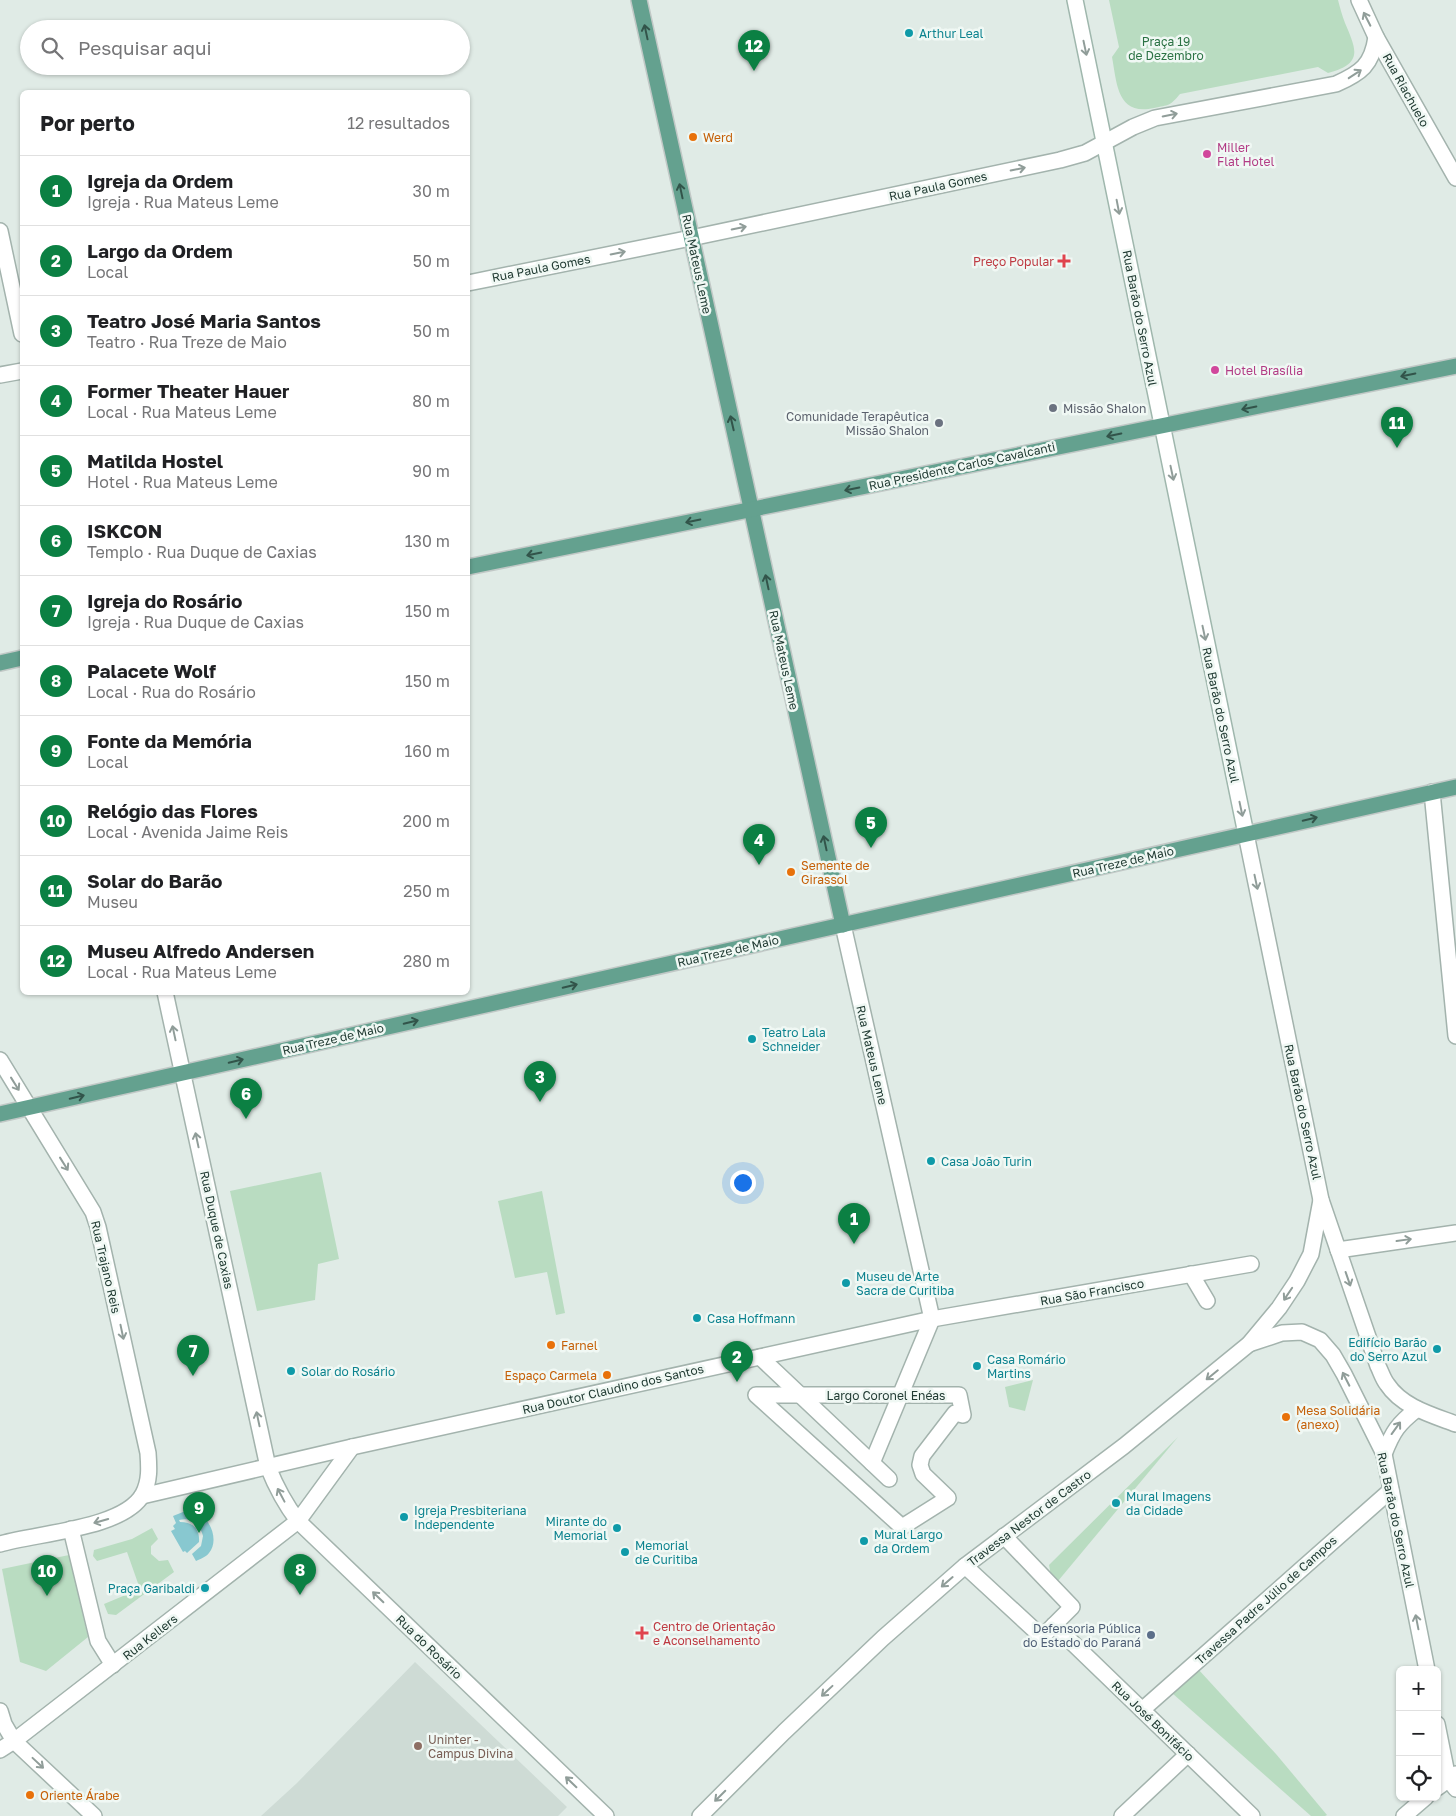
<!DOCTYPE html>
<html lang="pt">
<meta charset="utf-8">
<style>
body{margin:0;font-family:"Golos Text",sans-serif;background:#f6f6f6;color:#202124}
.controls{position:absolute;right:15px;bottom:15px;display:grid;overflow:hidden;border-radius:8px;box-shadow:0 1px 4px #0004}
.controls button{width:45px;height:45px;display:grid;place-items:center;padding:0;border:0;border-bottom:1px solid #e0e0e0;background:#fff;color:#202124;font:25px sans-serif}
.you{position:absolute;left:742px;top:1182px;width:18px;height:18px;margin:-12px;border:4px solid #fff;border-radius:50%;background:#1a73e8;box-shadow:0 0 0 8px #1a73e833}
.badge{display:grid;place-items:center;width:32px;height:32px;border-radius:50%;background:#0b8043;color:#fff;font-size:16px;font-weight:700}
.pin{position:absolute;translate:-50% -41px;filter:drop-shadow(0 1px 2px #0008)}
.pin::after{content:'';position:absolute;top:26px;width:18px;height:15px;background:inherit;clip-path:polygon(0 0,100% 0,50% 100%)}
.list{margin:0;padding:0;list-style:none}
h2{display:flex;justify-content:space-between;align-items:center;height:65px;margin:0;padding:0 20px;font-size:21px}
h2 small{font-size:16px;font-weight:400;color:#757577}
.list li{display:grid;grid-template-columns:32px 1fr auto;gap:15px;align-items:center;box-sizing:border-box;height:70px;padding:0 20px;border-top:1px solid #e0e0e0}
.list b{display:block;font-size:19px;white-space:nowrap}
.list p{margin:0;font-size:16px;white-space:nowrap;color:#757577}
.list em{font-size:16px;font-style:normal;color:#757577}
.icon{flex:none;width:28px;height:28px;fill:none;stroke:currentColor;stroke-width:2;stroke-linecap:round;stroke-linejoin:round}
.map{position:relative;flex:none;width:1456px;height:1816px;overflow:hidden}
.search{position:absolute;background:#fff;box-shadow:0 1px 4px #0004;left:20px;top:20px;width:450px;height:55px;display:flex;align-items:center;gap:12px;box-sizing:border-box;padding:0 18px;border-radius:28px;color:#757577;font-size:19px}
.panel{position:absolute;background:#fff;box-shadow:0 1px 4px #0004;left:20px;top:90px;width:450px;height:905px;border-radius:8px}
.map>svg:first-child{display:block}
</style>
<div class="map">
<svg width="1456" height="1816" viewBox="0 0 1456 1816">
<rect width="100%" height="100%" fill="#e0ebe6"/>
<!-- built -->
<path fill="#cedbd5" d="M415 1662 567 1807 558 1816H261L297 1783Z"/>
<!-- green -->
<g fill="#b9dcc1">
<path d="M1109 0H1338C1340 8 1342 15 1345 23 1356 49 1364 64 1328 73L1318 67 1180 94C1170 106 1169 105 1154 108 1117 116 1117 84 1112 57L1119 47Z"/>
<path d="M321 1172 339 1259 318 1264 315 1300 257 1311 230 1191Z"/>
<path d="M542 1191 565 1313 556 1315 547 1272 515 1278 498 1201Z"/>
<path d="M1033 1380 1025 1411 1009 1407 1005 1387Z"/>
<path d="M1178 1437 1053 1587 1049 1565Z"/>
<path d="M152 1528 158 1539 151 1546V1554L159 1561 168 1560 174 1572 116 1615 108 1614 104 1604 140 1589 127 1552 97 1561 93 1556 94 1550 132 1539Z"/>
<path d="M69 1555 88 1637 46 1671 20 1662 2 1569Z"/>
<path d="M1198 1669 1276 1754 1327 1815 1325 1816H1311L1172 1693Z"/>
</g>
<!-- water -->
<path fill="#88c8d0" d="M183 1512C188 1512 194 1512 199 1514 211 1520 219 1541 209 1553 206 1557 200 1559 196 1561L192 1554 201 1546 203 1536C200 1524 192 1517 179 1520L180 1522C193 1522 200 1529 199 1542L187 1553 185 1551 183 1552 171 1531 175 1529 173 1526 176 1523 173 1516Z"/>
<g fill="none" stroke-linecap="round" stroke-linejoin="round">
<!-- pedestrian casing -->
<g stroke="#a3b3ad" stroke-width="18">
<g id="pedestrian">
<path d="M1432 792 1456 1036"/>
<path d="M843 925 932 1319"/>
<path d="M1191 1274 1207 1301"/>
<path d="M760 1357 889 1479"/>
<path d="M756 1395H959L963 1415 955 1413 922 1456 920 1465 923 1474 948 1498 902 1527Z"/>
<path d="M872 1463 932 1319"/>
<path d="M142 1496 352 1447 932 1319 1251 1264"/>
<path d="M71 1529 98 1641 113 1665"/>
<path d="M965 1566 1042 1637 1072 1607 1004 1536"/>
<path d="M1054 1625 1252 1816"/>
<path d="M1142 1710 1391 1490"/>
<path d="M14 1741 298 1521 352 1447"/>
<path d="M1437 1788 1456 1774"/>
<path d="M1122 1816 1188 1754"/>
<path d="M1404 1816 1426 1797"/>
</g>
</g>
<!-- minor casing -->
<g stroke="#a3b3ad" stroke-width="18">
<g id="minor">
<path d="M468 283 691 238 1060 160 1085 153 1133 127 1155 118 1336 84C1361 73 1372 65 1376 37"/>
<path d="M0 375 22 371"/>
<path d="M1338 1250 1456 1233"/>
<path d="M0 1750 14 1741"/>
</g>
</g>
<!-- tertiary casing -->
<g stroke="#a3b3ad" stroke-width="18">
<g id="tertiary">
<path d="M1359 0 1376 37 1456 178"/>
<path d="M0 231 22 334"/>
<path d="M1246 834 1321 1200 1378 1366C1381 1372 1383 1379 1387 1384 1402 1407 1432 1415 1456 1424"/>
<path d="M165 992 268 1467C276 1487 285 1504 298 1521L606 1816"/>
<path d="M0 1060 93 1212 98 1227 148 1453C149 1467 150 1481 143 1494 124 1529 36 1533 0 1544"/>
<path d="M1249 1344 1282 1333 1302 1332 1320 1340 1333 1355 1344 1374 1384 1454 1427 1670"/>
<path d="M1384 1454C1393 1431 1398 1424 1417 1409"/>
<path d="M0 1711 4 1724 14 1741 94 1816"/>
<path d="M1437 1724 1448 1779 1456 1789"/>
<path d="M700 1816 784 1732 883 1638 965 1566 1124 1446 1249 1344 1279 1308 1297 1281 1311 1254 1321 1200"/>
</g>
</g>
<!-- secondary casing -->
<g stroke="#9fb7ad" stroke-width="18">
<path id="secondary" d="M1075 0 1246 834"/>
</g>
<!-- primary casing -->
<g stroke="#c1c8c6" stroke-width="18">
<g id="primary">
<path d="M639 0 843 925"/>
<path d="M468 567 1456 366"/>
<path d="M0 663 22 658"/>
<path d="M0 1114 1456 787"/>
</g>
</g>
<!-- pedestrian -->
<use href="#pedestrian" stroke="#fff" stroke-width="15"/>
<!-- minor -->
<use href="#minor" stroke="#fff" stroke-width="15"/>
<!-- tertiary -->
<use href="#tertiary" stroke="#fff" stroke-width="15"/>
<!-- secondary -->
<use href="#secondary" stroke="#fff" stroke-width="15"/>
<!-- primary -->
<use href="#primary" stroke="#64a18f" stroke-width="15"/>
</g>
<!-- one-way arrows -->
<defs><path id="oneway-shaft" d="M-6 0H5M1.5-3L5.5 0L1.5 3" fill="none" stroke-width="1.6" stroke-linecap="round" stroke-linejoin="round" transform="scale(1.25)"/></defs>
<g stroke="#909d99">
<use href="#oneway-shaft" transform="translate(1367 19) rotate(-117)"/>
<use href="#oneway-shaft" transform="translate(1085 48) rotate(78)"/>
<use href="#oneway-shaft" transform="translate(1355 74) rotate(-33)"/>
<use href="#oneway-shaft" transform="translate(1170 115) rotate(-11)"/>
<use href="#oneway-shaft" transform="translate(1018 169) rotate(-12)"/>
<use href="#oneway-shaft" transform="translate(1118 207) rotate(79)"/>
<use href="#oneway-shaft" transform="translate(739 228) rotate(-12)"/>
<use href="#oneway-shaft" transform="translate(618 253) rotate(-11)"/>
<use href="#oneway-shaft" transform="translate(1172 473) rotate(78)"/>
<use href="#oneway-shaft" transform="translate(1204 633) rotate(78)"/>
<use href="#oneway-shaft" transform="translate(1241 809) rotate(78)"/>
<use href="#oneway-shaft" transform="translate(1256 882) rotate(78)"/>
<use href="#oneway-shaft" transform="translate(174 1033) rotate(-102)"/>
<use href="#oneway-shaft" transform="translate(15 1084) rotate(58)"/>
<use href="#oneway-shaft" transform="translate(197 1140) rotate(-102)"/>
<use href="#oneway-shaft" transform="translate(64 1164) rotate(58)"/>
<use href="#oneway-shaft" transform="translate(1404 1240) rotate(-8)"/>
<use href="#oneway-shaft" transform="translate(1348 1279) rotate(71)"/>
<use href="#oneway-shaft" transform="translate(1288 1294) rotate(124)"/>
<use href="#oneway-shaft" transform="translate(122 1332) rotate(78)"/>
<use href="#oneway-shaft" transform="translate(1212 1375) rotate(141)"/>
<use href="#oneway-shaft" transform="translate(1346 1379) rotate(-117)"/>
<use href="#oneway-shaft" transform="translate(258 1419) rotate(-102)"/>
<use href="#oneway-shaft" transform="translate(1396 1428) rotate(-54)"/>
<use href="#oneway-shaft" transform="translate(281 1495) rotate(-118)"/>
<use href="#oneway-shaft" transform="translate(101 1521) rotate(164)"/>
<use href="#oneway-shaft" transform="translate(947 1582) rotate(139)"/>
<use href="#oneway-shaft" transform="translate(378 1597) rotate(-136)"/>
<use href="#oneway-shaft" transform="translate(1417 1622) rotate(-101)"/>
<use href="#oneway-shaft" transform="translate(827 1691) rotate(137)"/>
<use href="#oneway-shaft" transform="translate(38 1763) rotate(43)"/>
<use href="#oneway-shaft" transform="translate(571 1782) rotate(-136)"/>
<use href="#oneway-shaft" transform="translate(720 1796) rotate(135)"/>
</g>
<g stroke="#32544a">
<use href="#oneway-shaft" transform="translate(646 32) rotate(-102)"/>
<use href="#oneway-shaft" transform="translate(681 191) rotate(-102)"/>
<use href="#oneway-shaft" transform="translate(1408 375) rotate(168)"/>
<use href="#oneway-shaft" transform="translate(1249 408) rotate(168)"/>
<use href="#oneway-shaft" transform="translate(732 423) rotate(-103)"/>
<use href="#oneway-shaft" transform="translate(1114 435) rotate(168)"/>
<use href="#oneway-shaft" transform="translate(852 489) rotate(168)"/>
<use href="#oneway-shaft" transform="translate(693 521) rotate(168)"/>
<use href="#oneway-shaft" transform="translate(534 554) rotate(168)"/>
<use href="#oneway-shaft" transform="translate(767 582) rotate(-102)"/>
<use href="#oneway-shaft" transform="translate(1310 819) rotate(-13)"/>
<use href="#oneway-shaft" transform="translate(825 843) rotate(-102)"/>
<use href="#oneway-shaft" transform="translate(570 986) rotate(-13)"/>
<use href="#oneway-shaft" transform="translate(411 1022) rotate(-13)"/>
<use href="#oneway-shaft" transform="translate(236 1061) rotate(-13)"/>
<use href="#oneway-shaft" transform="translate(77 1097) rotate(-13)"/>
</g>
<!-- markers -->
<g fill="#0f9aa8" stroke="#f0f8f4" stroke-width="2">
<circle cx="909" cy="33" r="5"/>
<circle cx="752" cy="1039" r="5"/>
<circle cx="931" cy="1161" r="5"/>
<circle cx="846" cy="1283" r="5"/>
<circle cx="697" cy="1318" r="5"/>
<circle cx="1437" cy="1349" r="5"/>
<circle cx="977" cy="1366" r="5"/>
<circle cx="291" cy="1371" r="5"/>
<circle cx="1116" cy="1503" r="5"/>
<circle cx="404" cy="1517" r="5"/>
<circle cx="617" cy="1528" r="5"/>
<circle cx="864" cy="1541" r="5"/>
<circle cx="625" cy="1552" r="5"/>
<circle cx="205" cy="1588" r="5"/>
</g>
<g fill="#e8710a" stroke="#f0f8f4" stroke-width="2">
<circle cx="693" cy="137" r="5"/>
<circle cx="791" cy="872" r="5"/>
<circle cx="551" cy="1345" r="5"/>
<circle cx="607" cy="1375" r="5"/>
<circle cx="1286" cy="1417" r="5"/>
<circle cx="30" cy="1795" r="5"/>
</g>
<g fill="#d1479c" stroke="#f0f8f4" stroke-width="2">
<circle cx="1207" cy="154" r="5"/>
<circle cx="1215" cy="370" r="5"/>
</g>
<g fill="#e0444e" stroke="#f0f8f4" stroke-width="2">
<path d="M1061.5 253.5h5v5h5v5h-5v5h-5v-5h-5v-5h5z"/>
<path d="M639.5 1625.5h5v5h5v5h-5v5h-5v-5h-5v-5h5z"/>
</g>
<g fill="#6b7280" stroke="#f0f8f4" stroke-width="2">
<circle cx="1053" cy="408" r="5"/>
<circle cx="939" cy="423" r="5"/>
</g>
<circle fill="#5c6f8a" stroke="#f0f8f4" stroke-width="2" cx="1151" cy="1635" r="5"/>
<circle fill="#8d6e63" stroke="#f0f8f4" stroke-width="2" cx="418" cy="1746" r="5"/>
<g text-anchor="middle" dominant-baseline="central" stroke-width="5" stroke-linejoin="round" paint-order="stroke">
<!-- culture labels -->
<g font-size="12" fill="#0d838f" stroke="#f0f8f4" text-anchor="start">
<text x="919" y="33">Arthur Leal</text>
<text x="762" y="1032">Teatro Lala<tspan x="762" dy="14">Schneider</tspan></text>
<text x="941" y="1161">Casa João Turin</text>
<text x="856" y="1276">Museu de Arte<tspan x="856" dy="14">Sacra de Curitiba</tspan></text>
<text x="707" y="1318">Casa Hoffmann</text>
<text x="1427" y="1342" text-anchor="end">Edifício Barão<tspan x="1427" dy="14">do Serro Azul</tspan></text>
<text x="987" y="1359">Casa Romário<tspan x="987" dy="14">Martins</tspan></text>
<text x="301" y="1371">Solar do Rosário</text>
<text x="1126" y="1496">Mural Imagens<tspan x="1126" dy="14">da Cidade</tspan></text>
<text x="414" y="1510">Igreja Presbiteriana<tspan x="414" dy="14">Independente</tspan></text>
<text x="607" y="1521" text-anchor="end">Mirante do<tspan x="607" dy="14">Memorial</tspan></text>
<text x="874" y="1534">Mural Largo<tspan x="874" dy="14">da Ordem</tspan></text>
<text x="635" y="1545">Memorial<tspan x="635" dy="14">de Curitiba</tspan></text>
<text x="195" y="1588" text-anchor="end">Praça Garibaldi</text>
</g>
<!-- park labels -->
<g font-size="12" fill="#2b7244" stroke="#f0f8f4">
<text x="1166" y="41">Praça 19<tspan x="1166" dy="14">de Dezembro</tspan></text>
</g>
<!-- street labels -->
<g font-size="12" fill="#213b33" stroke="#f0f8f4">
<text transform="translate(1406 90) rotate(61)">Rua Riachuelo</text>
<text transform="translate(938 186) rotate(-12)">Rua Paula Gomes</text>
<text transform="translate(697 264) rotate(78)">Rua Mateus Leme</text>
<text transform="translate(541 268) rotate(-11)">Rua Paula Gomes</text>
<text transform="translate(1140 318) rotate(79)">Rua Barão do Serro Azul</text>
<text transform="translate(962 466) rotate(-12)">Rua Presidente Carlos Cavalcanti</text>
<text transform="translate(784 660) rotate(78)">Rua Mateus Leme</text>
<text transform="translate(1221 715) rotate(78)">Rua Barão do Serro Azul</text>
<text transform="translate(1123 862) rotate(-13)">Rua Treze de Maio</text>
<text transform="translate(728 951) rotate(-13)">Rua Treze de Maio</text>
<text transform="translate(333 1039) rotate(-13)">Rua Treze de Maio</text>
<text transform="translate(872 1055) rotate(77)">Rua Mateus Leme</text>
<text transform="translate(1303 1112) rotate(78)">Rua Barão do Serro Azul</text>
<text transform="translate(217 1230) rotate(78)">Rua Duque de Caxias</text>
<text transform="translate(106 1267) rotate(77)">Rua Trajano Reis</text>
<text transform="translate(1092 1292) rotate(-10)">Rua São Francisco</text>
<text transform="translate(613 1389) rotate(-13)">Rua Doutor Claudino dos Santos</text>
<text x="886" y="1395">Largo Coronel Enéas</text>
<text transform="translate(1029 1518) rotate(-37)">Travessa Nestor de Castro</text>
<text transform="translate(1396 1520) rotate(78)">Rua Barão do Serro Azul</text>
<text transform="translate(1266 1600) rotate(-42)">Travessa Padre Júlio de Campos</text>
<text transform="translate(150 1637) rotate(-38)">Rua Kellers</text>
<text transform="translate(429 1647) rotate(44)">Rua do Rosário</text>
<text transform="translate(1153 1721) rotate(44)">Rua José Bonifácio</text>
</g>
<!-- food labels -->
<g font-size="12" fill="#c56008" stroke="#f0f8f4" text-anchor="start">
<text x="703" y="137">Werd</text>
<text x="801" y="865">Semente de<tspan x="801" dy="14">Girassol</tspan></text>
<text x="561" y="1345">Farnel</text>
<text x="597" y="1375" text-anchor="end">Espaço Carmela</text>
<text x="1296" y="1410">Mesa Solidária<tspan x="1296" dy="14">(anexo)</tspan></text>
<text x="40" y="1795">Oriente Árabe</text>
</g>
<!-- hotel labels -->
<g font-size="12" fill="#b23c85" stroke="#f0f8f4" text-anchor="start">
<text x="1217" y="147">Miller<tspan x="1217" dy="14">Flat Hotel</tspan></text>
<text x="1225" y="370">Hotel Brasília</text>
</g>
<!-- health labels -->
<g font-size="12" fill="#be3a42" stroke="#f0f8f4" text-anchor="end">
<text x="1054" y="261">Preço Popular</text>
<text x="653" y="1626" text-anchor="start">Centro de Orientação<tspan x="653" dy="14">e Aconselhamento</tspan></text>
</g>
<!-- worship labels -->
<g font-size="12" fill="#5b616d" stroke="#f0f8f4" text-anchor="start">
<text x="1063" y="408">Missão Shalon</text>
<text x="929" y="416" text-anchor="end">Comunidade Terapêutica<tspan x="929" dy="14">Missão Shalon</tspan></text>
</g>
<!-- service labels -->
<g font-size="12" fill="#4e5e75" stroke="#f0f8f4" text-anchor="end">
<text x="1141" y="1628">Defensoria Pública<tspan x="1141" dy="14">do Estado do Paraná</tspan></text>
</g>
<!-- education labels -->
<g font-size="12" fill="#785e54" stroke="#f0f8f4" text-anchor="start">
<text x="428" y="1739">Uninter -<tspan x="428" dy="14">Campus Divina</tspan></text>
</g>
</g>
</svg>
<div class="controls">
<button>+</button>
<button>−</button>
<button><svg class="icon" aria-label="locate" viewBox="0 0 24 24"><circle cx="12" cy="12" r="6"/><path d="M12 2v4M12 18v4M2 12h4M18 12h4"/></svg></button>
</div>
<div class="you"></div>
<div class="pin badge" style="left:854px;top:1244px">1</div>
<div class="pin badge" style="left:737px;top:1382px">2</div>
<div class="pin badge" style="left:540px;top:1102px">3</div>
<div class="pin badge" style="left:759px;top:865px">4</div>
<div class="pin badge" style="left:871px;top:848px">5</div>
<div class="pin badge" style="left:246px;top:1119px">6</div>
<div class="pin badge" style="left:193px;top:1376px">7</div>
<div class="pin badge" style="left:300px;top:1595px">8</div>
<div class="pin badge" style="left:199px;top:1533px">9</div>
<div class="pin badge" style="left:47px;top:1596px">10</div>
<div class="pin badge" style="left:1397px;top:448px">11</div>
<div class="pin badge" style="left:754px;top:71px">12</div>
<div class="search"><svg class="icon" aria-label="search" viewBox="0 0 24 24"><circle cx="10" cy="10" r="6"/><path d="M15 15l6 6"/></svg>Pesquisar aqui</div>
<section class="panel">
<h2>Por perto<small>12 resultados</small></h2>
<ul class="list">
<li><span class="badge">1</span><div><b>Igreja da Ordem</b><p>Igreja · Rua Mateus Leme</p></div><em>30 m</em></li>
<li><span class="badge">2</span><div><b>Largo da Ordem</b><p>Local</p></div><em>50 m</em></li>
<li><span class="badge">3</span><div><b>Teatro José Maria Santos</b><p>Teatro · Rua Treze de Maio</p></div><em>50 m</em></li>
<li><span class="badge">4</span><div><b>Former Theater Hauer</b><p>Local · Rua Mateus Leme</p></div><em>80 m</em></li>
<li><span class="badge">5</span><div><b>Matilda Hostel</b><p>Hotel · Rua Mateus Leme</p></div><em>90 m</em></li>
<li><span class="badge">6</span><div><b>ISKCON</b><p>Templo · Rua Duque de Caxias</p></div><em>130 m</em></li>
<li><span class="badge">7</span><div><b>Igreja do Rosário</b><p>Igreja · Rua Duque de Caxias</p></div><em>150 m</em></li>
<li><span class="badge">8</span><div><b>Palacete Wolf</b><p>Local · Rua do Rosário</p></div><em>150 m</em></li>
<li><span class="badge">9</span><div><b>Fonte da Memória</b><p>Local</p></div><em>160 m</em></li>
<li><span class="badge">10</span><div><b>Relógio das Flores</b><p>Local · Avenida Jaime Reis</p></div><em>200 m</em></li>
<li><span class="badge">11</span><div><b>Solar do Barão</b><p>Museu</p></div><em>250 m</em></li>
<li><span class="badge">12</span><div><b>Museu Alfredo Andersen</b><p>Local · Rua Mateus Leme</p></div><em>280 m</em></li>
</ul>
</section>
</div>
